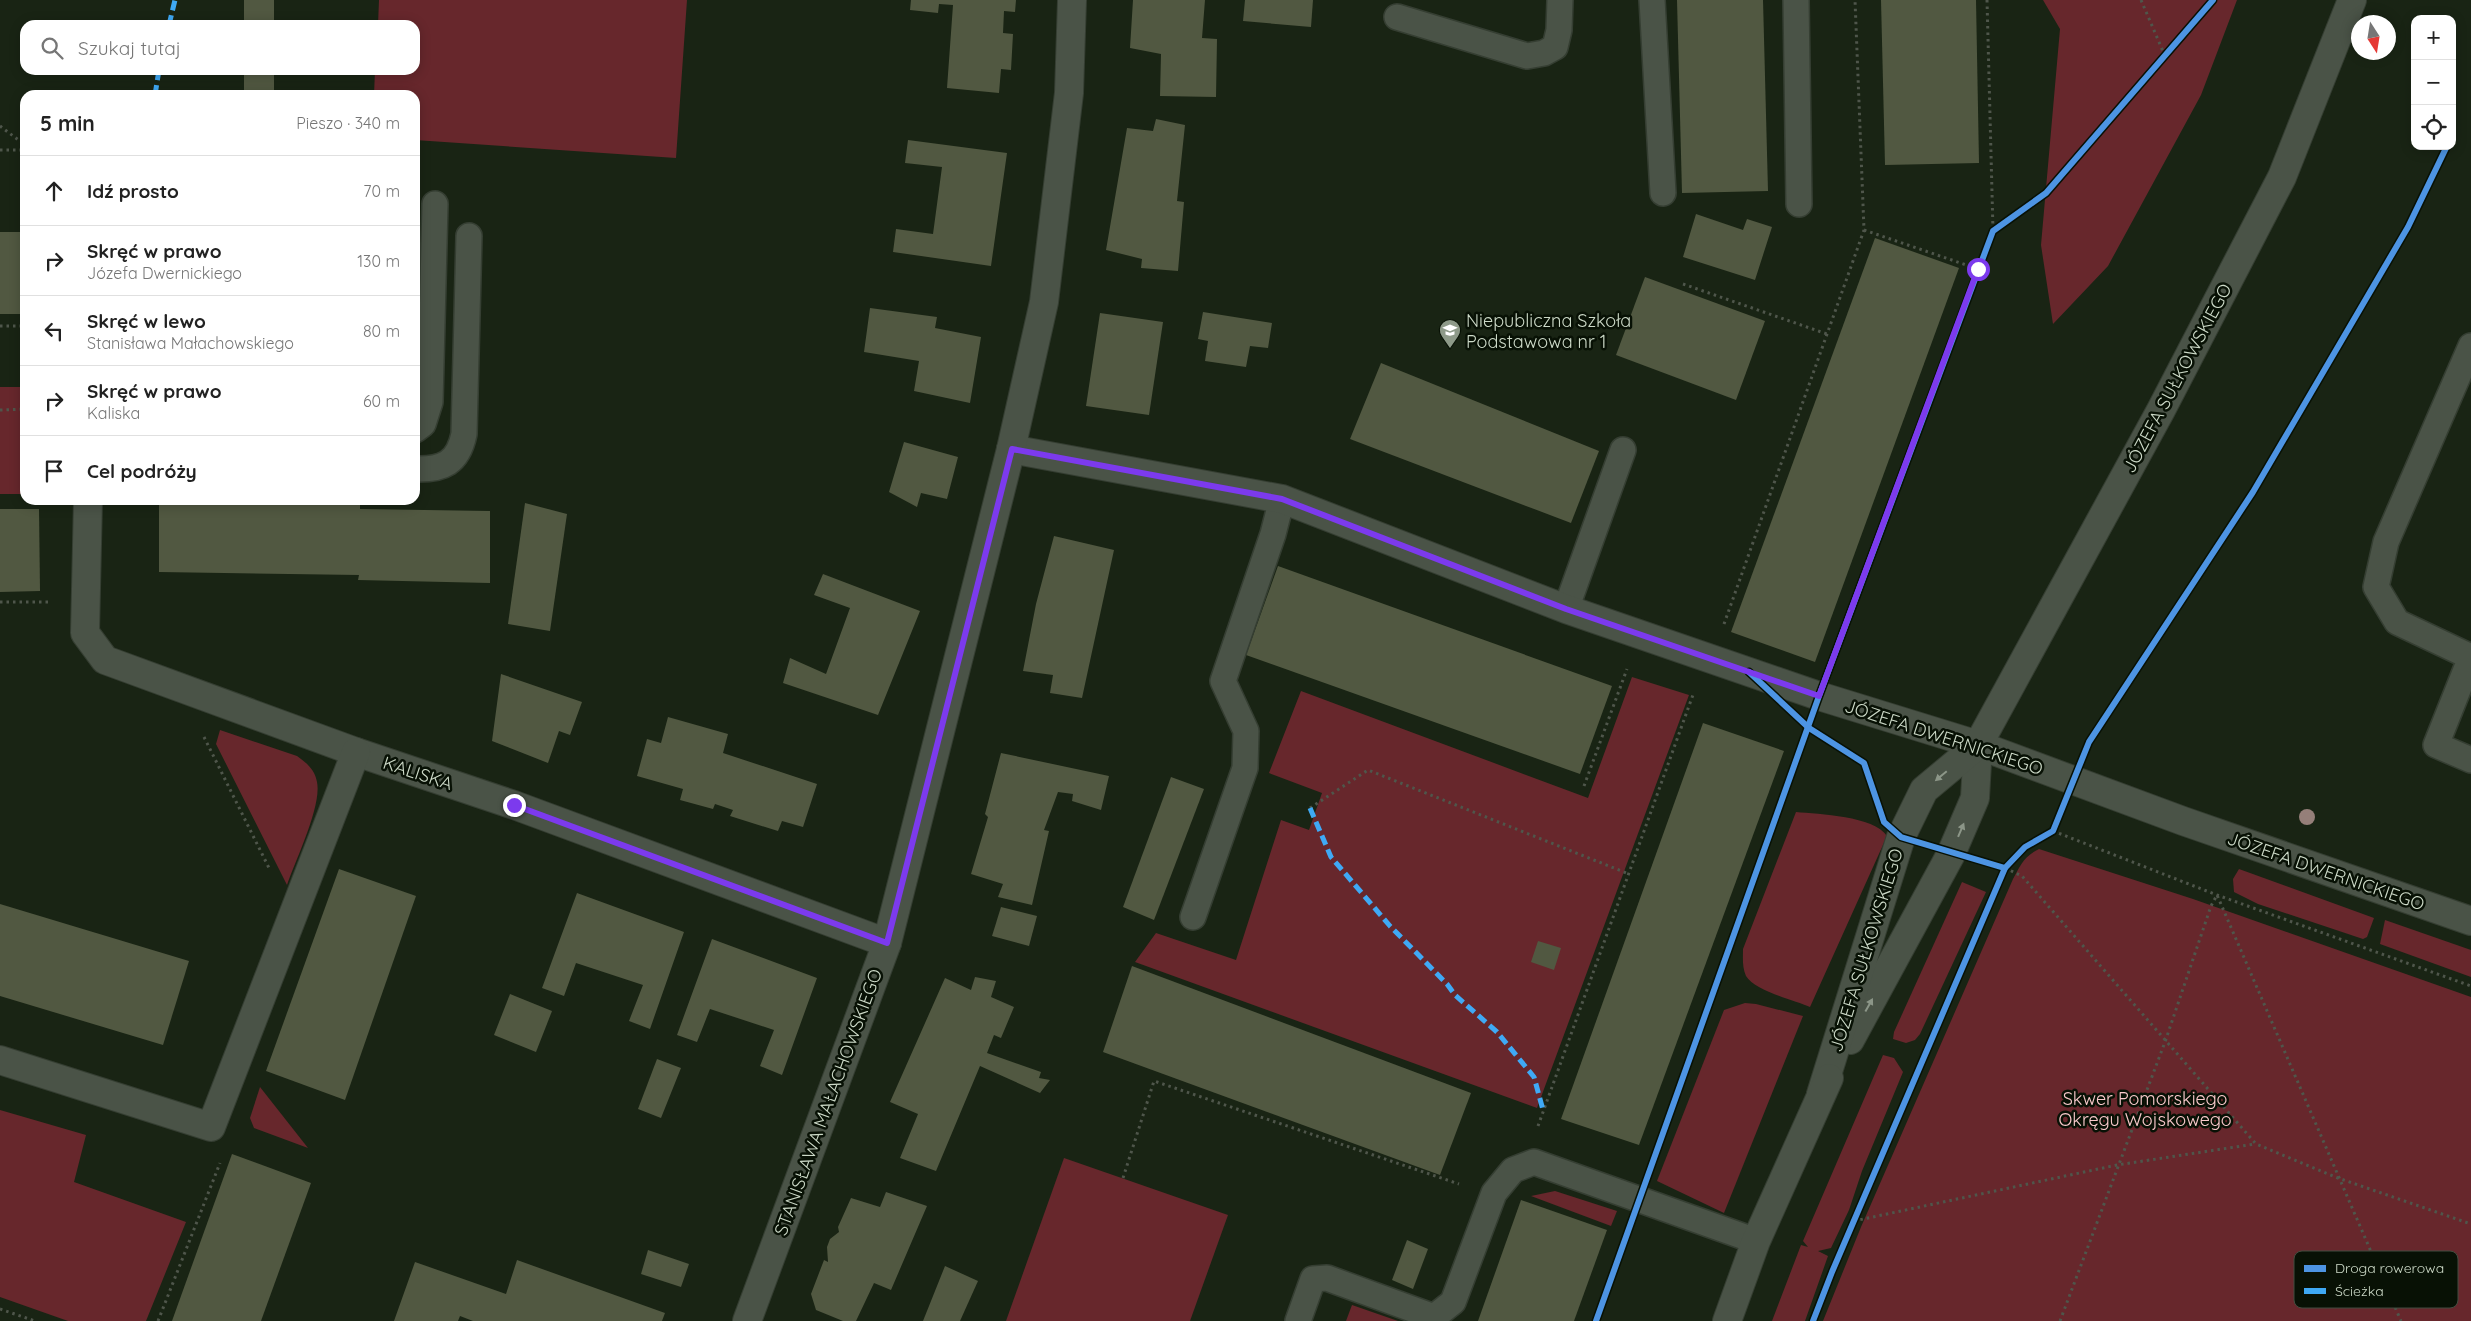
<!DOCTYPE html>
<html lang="pl">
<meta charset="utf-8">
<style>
body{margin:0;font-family:Quicksand,sans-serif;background:#f6f6f6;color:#222}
.controls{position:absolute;right:15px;top:15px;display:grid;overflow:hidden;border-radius:10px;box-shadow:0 2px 12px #0003}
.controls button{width:45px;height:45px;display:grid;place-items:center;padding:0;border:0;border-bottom:1px solid #e0e0e0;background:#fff;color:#222;font:25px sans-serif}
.compass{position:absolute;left:2351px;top:15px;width:45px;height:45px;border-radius:50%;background:#fff;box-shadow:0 2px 12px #0003;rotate:168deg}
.stop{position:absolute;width:15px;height:15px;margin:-11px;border:4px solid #7c3aed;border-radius:50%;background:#fff}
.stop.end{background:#7c3aed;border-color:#fff;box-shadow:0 1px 5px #0008}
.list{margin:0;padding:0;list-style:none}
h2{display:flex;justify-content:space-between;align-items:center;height:65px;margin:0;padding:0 20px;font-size:21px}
h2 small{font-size:16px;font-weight:400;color:#767676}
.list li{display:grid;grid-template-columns:32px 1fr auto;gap:15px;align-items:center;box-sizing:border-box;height:70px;padding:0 20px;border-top:1px solid #e0e0e0}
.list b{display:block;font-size:19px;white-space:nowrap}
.list p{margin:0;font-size:16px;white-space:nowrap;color:#767676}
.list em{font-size:16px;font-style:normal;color:#767676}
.icon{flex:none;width:28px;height:28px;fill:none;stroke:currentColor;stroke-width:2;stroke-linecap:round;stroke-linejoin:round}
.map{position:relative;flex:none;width:2471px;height:1321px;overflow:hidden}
.search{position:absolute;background:#fff;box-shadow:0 2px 12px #0003;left:20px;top:20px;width:400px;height:55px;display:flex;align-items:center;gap:12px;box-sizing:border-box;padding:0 18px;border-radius:15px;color:#767676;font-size:19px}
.panel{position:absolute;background:#fff;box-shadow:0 2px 12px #0003;left:20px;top:90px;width:400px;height:415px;border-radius:15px}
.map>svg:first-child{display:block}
</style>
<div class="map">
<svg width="2471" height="1321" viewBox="0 0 2471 1321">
<rect width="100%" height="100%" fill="#192414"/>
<!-- green -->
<g fill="#67272c">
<path d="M379 0H687L676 158 415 140V95H374L375 70H415V25H378Z"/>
<path d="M2043 0H2237L2201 95 2108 266 2053 324 2041 245 2060 29Z"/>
<rect x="0" y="387" width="25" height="107"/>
<path d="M1632 677 1689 695 1537 1108 1135 962 1156 933 1236 960 1281 820 1309 830 1322 793 1269 773 1301 691 1588 798Z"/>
<path d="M220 730 297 756C307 763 315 770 317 782 322 806 295 861 287 885L216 744Z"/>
<path d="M1796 812C1819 814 1874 816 1887 836L1810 1007C1794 1000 1755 991 1746 976 1742 967 1743 958 1743 949Z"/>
<path d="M2039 849 2193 899 2471 997V1321H1823L1861 1227 2013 879C2020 866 2024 856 2039 849Z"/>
<path d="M2239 869 2374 918 2367 937 2363 939 2258 904 2234 892 2233 879Z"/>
<path d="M1962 882 1986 892 1920 1034 1915 1040 1906 1043 1893 1039 1894 1032Z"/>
<path d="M2385 920 2471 950V977L2380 944Z"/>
<path d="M1745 1003 1756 1004 1803 1016 1724 1213 1657 1181 1724 1010Z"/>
<path d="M1883 1055 1894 1058 1903 1072 1862 1171 1849 1210 1831 1248 1818 1251 1828 1256 1805 1321H1772L1801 1245 1808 1247 1803 1241Z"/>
<path d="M260 1087 308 1148 254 1128 250 1118Z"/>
<path d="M0 1110 86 1135 74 1182 186 1222 146 1321H68L0 1297Z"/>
<path d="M1064 1158 1228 1215 1190 1321H1006Z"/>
<path d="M1555 1191 1617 1211 1611 1226 1531 1196Z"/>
<path d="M1352 1305 1398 1321H1346Z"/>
</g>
<!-- building -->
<g fill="#515841">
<rect x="244" y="0" width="30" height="25"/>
<path d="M911 0H1016L1015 12 1004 11 1003 33 1013 34 1011 70 1001 69 999 93 947 88 953 5 939 4 938 13 910 10Z"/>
<path d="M1133 0H1205L1202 38 1217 39 1216 97 1160 96 1161 54 1130 48Z"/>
<path d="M1245 0H1313L1311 27 1243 21Z"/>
<path d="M1677 0H1763L1768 191 1682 193Z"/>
<path d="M1881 0H1976L1979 163 1885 165Z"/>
<rect x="244" y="70" width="30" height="25"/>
<path d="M1156 119 1185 125 1177 201 1184 202 1178 271 1141 268 1142 259 1106 250 1127 128 1153 131Z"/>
<path d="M908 140 1007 153 991 266 893 252 896 229 933 234 942 167 905 163Z"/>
<path d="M1696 214 1743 230 1747 219 1772 227 1755 280 1683 257Z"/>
<rect x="0" y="232" width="25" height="82"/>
<path d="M1875 238 1959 268 1815 662 1731 632Z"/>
<path d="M1645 277 1765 321 1736 400 1616 355Z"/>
<path d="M870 308 937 317 935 328 981 337 970 403 914 391 919 361 864 352Z"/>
<path d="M1203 312 1272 323 1268 348 1250 346 1246 367 1205 361 1208 341 1198 339Z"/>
<path d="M1100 313 1163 322 1149 415 1086 406Z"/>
<path d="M1381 363 1599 451 1571 523 1350 439Z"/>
<path d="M904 442 958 457 947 499 921 493 917 507 889 492Z"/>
<path d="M178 500H289V502L360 503V509L490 511V583L358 580 359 575 159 572V501Z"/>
<path d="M525 503 567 514 550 631 508 624Z"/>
<path d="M0 509H39L40 591 0 592Z"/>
<path d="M1054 536 1114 550 1082 698 1050 693 1053 675 1023 671 1036 604Z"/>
<path d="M1278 566 1612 686 1580 774 1246 655Z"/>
<path d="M823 574 920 611 878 715 783 683 790 658 826 674 850 608 814 595Z"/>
<path d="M501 674 582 702 570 735 559 731 548 763 492 741Z"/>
<path d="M668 717 728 734 723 753 817 784 803 827 782 821 778 831 730 816 733 810 715 804 713 809 680 800 683 789 637 776 647 739 661 743Z"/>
<path d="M1703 723 1784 751 1639 1145 1561 1119Z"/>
<path d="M1001 753 1109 776 1101 810 1072 801 1073 794 1058 792 1044 830 1049 831 1032 905 998 897 1003 884 971 874 988 817 985 814Z"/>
<path d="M1171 777 1204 789 1154 920 1123 907Z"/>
<path d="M339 869 416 896 345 1100 266 1071Z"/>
<path d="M577 893 684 932 650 1029 629 1021 643 985 576 963 564 996 542 988Z"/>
<path d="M0 904 189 961 163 1045 0 996Z"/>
<path d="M1001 907 1037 916 1029 946 992 936Z"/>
<path d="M712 939 817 978 782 1075 760 1066 774 1030 710 1009 697 1042 677 1035Z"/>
<path d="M1538 941 1561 948 1554 970 1531 962Z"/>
<path d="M1132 966 1471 1093 1440 1175 1103 1052Z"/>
<path d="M975 977 996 981 991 997 1014 1007 1001 1038 994 1035 987 1053 1041 1072 1039 1078 1050 1080 1040 1093 980 1066 936 1171 900 1158 918 1114 890 1102 945 978 971 990Z"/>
<path d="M510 994 552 1011 536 1052 494 1035Z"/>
<path d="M657 1059 681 1068 661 1118 638 1109Z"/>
<path d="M232 1154 311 1183 261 1321H172Z"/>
<path d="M886 1192 927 1206 891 1290 874 1283 856 1321H843L816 1310 811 1294 824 1260 828 1262 827 1247 830 1239 839 1232 838 1227 851 1198 880 1207Z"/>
<path d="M1521 1200 1607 1230 1574 1321H1478Z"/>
<path d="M1407 1240 1428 1249 1413 1289 1392 1280Z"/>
<path d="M648 1250 689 1264 681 1287 641 1274Z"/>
<path d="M517 1260 665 1313 662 1321H473L460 1316 458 1321H394L415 1262 506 1294Z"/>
<path d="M945 1266 978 1281 960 1321H923Z"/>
</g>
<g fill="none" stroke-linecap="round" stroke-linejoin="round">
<!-- service casing -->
<g stroke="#353e32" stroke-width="28">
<g id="service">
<path d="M1652 0 1663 193"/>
<path d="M1796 0 1799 204"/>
<path d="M1397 17 1527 56 1544 53 1555 47 1559 30 1560 0"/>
<path d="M2471 346 2386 542 2376 587 2397 622 2471 657 2436 745 2471 760"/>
<path d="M415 430 423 424 430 402 435 204"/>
<path d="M415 469C443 470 458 463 464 434L469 236"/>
<path d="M1566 609 1623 450"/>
<path d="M1193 917 1245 768 1246 731 1223 681 1273 534 1282 499"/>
<path d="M1298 1321 1313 1279 1327 1278 1434 1317 1453 1302 1494 1193 1513 1170 1534 1162 1756 1241"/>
</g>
</g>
<!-- minor casing -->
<g stroke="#353e32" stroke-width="30">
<g id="minor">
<path d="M1011 449 1282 499 1566 609 1819 696 1978 745 2183 821 2471 921"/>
<path d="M88 500 85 633 105 660 356 752 514 805 887 943"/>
<path d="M0 1060 211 1127 356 752"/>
<path d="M747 1321 887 943 1011 449 1044 302 1069 93 1072 0"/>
</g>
</g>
<!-- tertiary casing -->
<g stroke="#353e32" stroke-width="30">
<g id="tertiary">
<path d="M1850 1040 1951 854 1975 798 1978 745"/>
<path d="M1821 1094 1901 837 1924 790 1978 745 2161 410 2282 177 2352 0"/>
<path d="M1727 1321 1756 1241 1829 1078"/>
</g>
</g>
<!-- path -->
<g stroke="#4f564b" stroke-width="3" stroke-dasharray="2.5 4" stroke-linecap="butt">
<path d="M1987 0 1993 231"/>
<path d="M2141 0 2165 56"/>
<path d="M0 126 25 145"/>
<path d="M0 150H25"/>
<path d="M1864 230 1978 269"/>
<path d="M1683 284 1827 334"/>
<path d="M0 326H25"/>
<path d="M0 410 25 409"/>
<path d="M0 602H49"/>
<path d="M1724 624 1864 230 1855 0"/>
<path d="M204 737 270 870"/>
<path d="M1584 786 1627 669"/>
<path d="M1310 808 1368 770 1629 874"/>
<path d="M2053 831 2217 895 2471 986"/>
<path d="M2005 868 2022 876 2256 1144 2338 1178 2471 1224"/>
<path d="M1538 1126 1694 692"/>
<path d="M1123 1178 1154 1081 1459 1184"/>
<path d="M1854 1221 2117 1165 2255 1144"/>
<path d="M0 1309 35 1321"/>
<path d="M158 1321 220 1163"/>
<path d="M2060 1321 2165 1042 2211 906 2217 895 2401 1321"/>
</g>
<!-- service -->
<use href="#service" stroke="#4a5347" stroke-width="25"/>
<!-- minor -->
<use href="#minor" stroke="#4a5347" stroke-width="28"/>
<!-- tertiary -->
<use href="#tertiary" stroke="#4a5347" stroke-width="28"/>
<!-- quiet -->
<g stroke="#3fa9f5" stroke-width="5" stroke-dasharray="10 5" stroke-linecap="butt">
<path d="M169 25 175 0"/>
<path d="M155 95 159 70"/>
<path d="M1310 808 1331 857 1390 926 1447 984 1455 995 1497 1032 1534 1077 1543 1110"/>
</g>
<!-- cycleway casing -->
<g stroke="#081105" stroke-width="9">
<g id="cycleway">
<path d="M1749 672 1809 728 1864 763 1884 822 1901 837 2005 868"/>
<path d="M1596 1321 1819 696 1993 231 2046 193 2213 0"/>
<path d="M1813 1321 1832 1272 2005 868 2025 847 2053 831 2089 742 2253 492 2408 227 2447 146"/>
</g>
</g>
<!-- cycleway -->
<use href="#cycleway" stroke="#4d94e3" stroke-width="6"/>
</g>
<!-- trees -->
<circle fill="#957f79" cx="2307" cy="817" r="8"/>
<!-- one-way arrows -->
<defs><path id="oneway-solid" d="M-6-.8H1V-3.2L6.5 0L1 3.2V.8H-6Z" transform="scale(1.25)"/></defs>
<g fill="#8c9688">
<use href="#oneway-solid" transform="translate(1941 776) rotate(140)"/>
<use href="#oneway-solid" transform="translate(1961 830) rotate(-67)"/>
<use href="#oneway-solid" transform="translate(1869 1005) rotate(-61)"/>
</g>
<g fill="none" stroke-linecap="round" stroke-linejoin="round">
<!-- route -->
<path stroke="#7c3aed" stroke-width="6" d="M514 805 887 943 1012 449 1282 499 1566 609 1819 696 1978 269"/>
</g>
<!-- icons -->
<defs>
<g id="school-pin" transform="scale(1.125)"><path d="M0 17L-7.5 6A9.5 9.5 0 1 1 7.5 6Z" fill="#8e9a89" stroke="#081105"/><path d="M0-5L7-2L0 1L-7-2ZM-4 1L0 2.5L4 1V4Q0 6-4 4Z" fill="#fff"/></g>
</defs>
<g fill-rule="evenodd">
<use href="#school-pin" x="1450" y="330"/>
</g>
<g text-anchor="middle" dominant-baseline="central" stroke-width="5" stroke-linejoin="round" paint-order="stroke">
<!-- poi labels -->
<g font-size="18" fill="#cddac8" stroke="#081105" text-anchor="start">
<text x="1466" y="320">Niepubliczna Szkoła<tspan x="1466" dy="21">Podstawowa nr 1</tspan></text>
</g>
<!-- street labels -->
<g font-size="18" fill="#cddac8" stroke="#081105">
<text transform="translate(2177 378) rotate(-62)">JÓZEFA SUŁKOWSKIEGO</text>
<text transform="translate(1944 737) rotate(18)">JÓZEFA DWERNICKIEGO</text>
<text transform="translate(418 773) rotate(18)">KALISKA</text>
<text transform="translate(2326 871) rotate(19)">JÓZEFA DWERNICKIEGO</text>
<text transform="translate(1866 950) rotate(-73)">JÓZEFA SUŁKOWSKIEGO</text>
<text transform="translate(828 1102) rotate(-70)">STANISŁAWA MAŁACHOWSKIEGO</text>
</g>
<!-- park labels -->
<g font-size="18" fill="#fbcacc" stroke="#081105">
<text x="2145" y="1098">Skwer Pomorskiego<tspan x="2145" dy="21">Okręgu Wojskowego</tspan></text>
</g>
</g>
<!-- legend -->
<rect x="2294" y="1251" width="164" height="57" rx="8" fill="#081105" stroke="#434d40" stroke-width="1"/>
<rect x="2304" y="1265" width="22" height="7" fill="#4d94e3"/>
<rect x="2304" y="1288" width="22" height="6" fill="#3fa9f5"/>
<g font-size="14" fill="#cddac8">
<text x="2335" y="1273">Droga rowerowa</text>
<text x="2335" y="1296">Ścieżka</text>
</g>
</svg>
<div class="controls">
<button>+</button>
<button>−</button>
<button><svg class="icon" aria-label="locate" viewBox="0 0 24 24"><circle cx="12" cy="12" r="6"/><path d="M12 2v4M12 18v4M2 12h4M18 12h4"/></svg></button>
</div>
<svg class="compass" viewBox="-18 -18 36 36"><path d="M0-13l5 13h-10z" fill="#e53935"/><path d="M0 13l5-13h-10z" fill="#767676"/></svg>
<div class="stop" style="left:1978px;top:269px"></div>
<div class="stop end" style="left:514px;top:805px"></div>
<div class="search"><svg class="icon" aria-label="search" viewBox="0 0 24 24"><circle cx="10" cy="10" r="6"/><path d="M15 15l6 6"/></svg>Szukaj tutaj</div>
<section class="panel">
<h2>5 min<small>Pieszo · 340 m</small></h2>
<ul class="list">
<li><svg class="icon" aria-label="ahead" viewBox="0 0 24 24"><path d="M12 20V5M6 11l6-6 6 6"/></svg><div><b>Idź prosto</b></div><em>70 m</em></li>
<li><svg class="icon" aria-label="right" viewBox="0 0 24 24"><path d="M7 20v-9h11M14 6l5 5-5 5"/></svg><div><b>Skręć w prawo</b><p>Józefa Dwernickiego</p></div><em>130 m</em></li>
<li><svg class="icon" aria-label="left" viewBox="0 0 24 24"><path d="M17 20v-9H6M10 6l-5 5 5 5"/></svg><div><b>Skręć w lewo</b><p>Stanisława Małachowskiego</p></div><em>80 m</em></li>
<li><svg class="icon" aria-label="right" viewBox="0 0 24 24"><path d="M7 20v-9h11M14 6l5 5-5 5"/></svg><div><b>Skręć w prawo</b><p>Kaliska</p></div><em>60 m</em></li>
<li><svg class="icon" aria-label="arrive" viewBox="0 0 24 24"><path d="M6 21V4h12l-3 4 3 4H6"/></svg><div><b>Cel podróży</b></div></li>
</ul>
</section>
</div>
